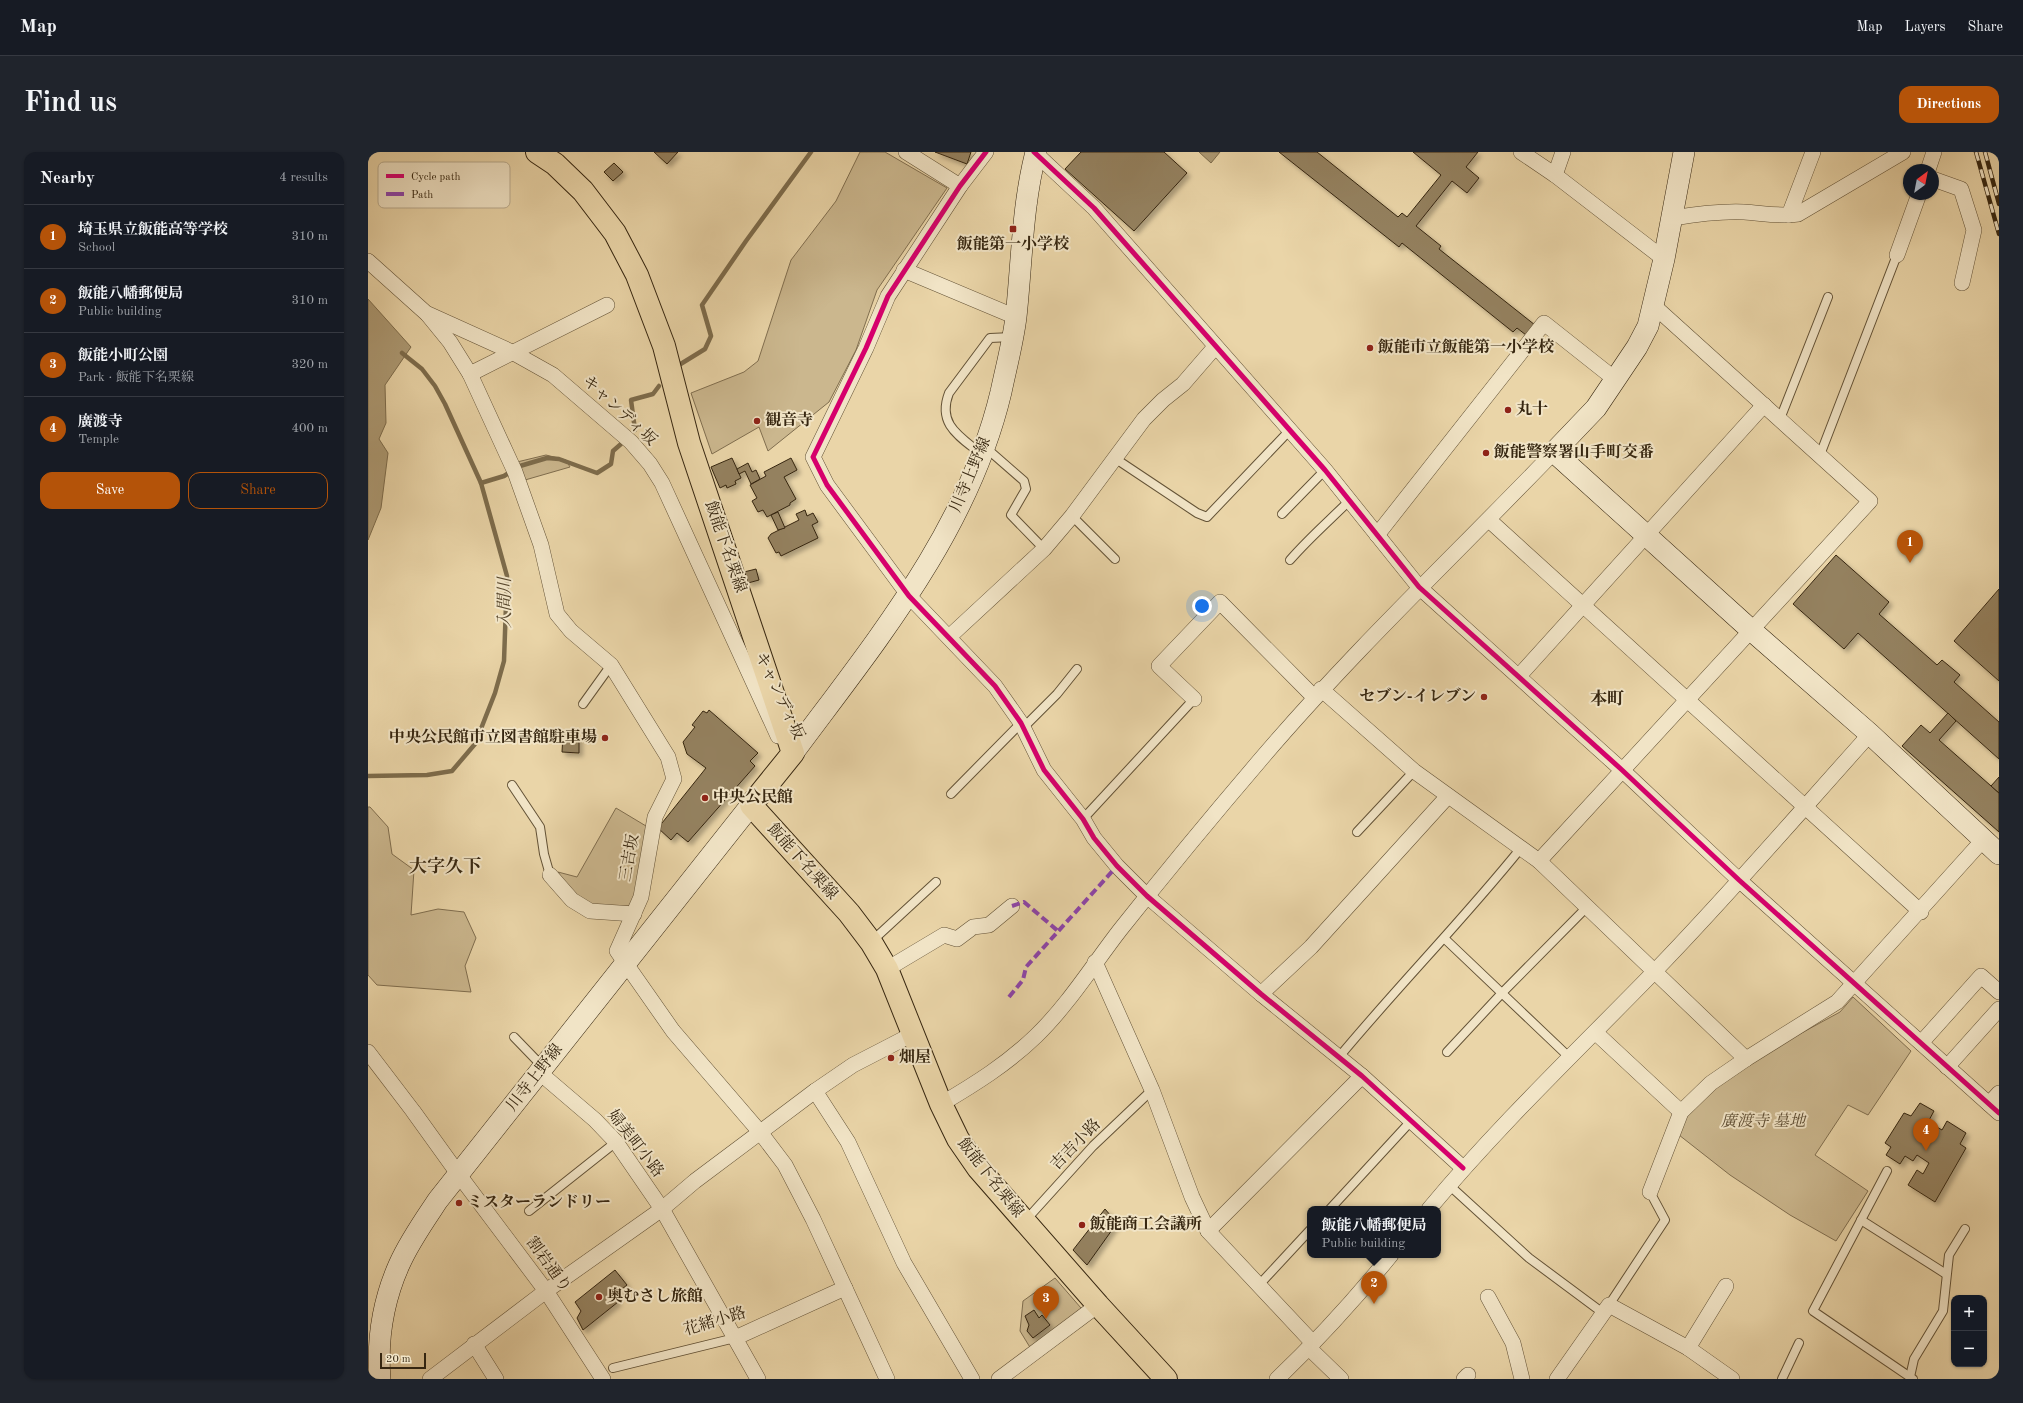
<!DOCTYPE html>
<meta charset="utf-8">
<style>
body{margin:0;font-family:"Old Standard TT","Noto Serif JP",serif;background:#20242c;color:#f1f3f6}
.controls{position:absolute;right:12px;bottom:12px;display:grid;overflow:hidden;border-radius:8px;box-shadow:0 1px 3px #0004}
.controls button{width:36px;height:36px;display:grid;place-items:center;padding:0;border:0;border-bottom:1px solid #363941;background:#171b24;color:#f1f3f6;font:20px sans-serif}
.compass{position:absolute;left:1535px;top:12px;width:36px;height:36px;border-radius:50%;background:#171b24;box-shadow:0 1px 3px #0004;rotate:32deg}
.scale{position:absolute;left:12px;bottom:10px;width:46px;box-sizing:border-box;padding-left:4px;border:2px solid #362610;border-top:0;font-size:11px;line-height:14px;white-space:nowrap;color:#362610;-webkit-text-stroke:3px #f1e4c6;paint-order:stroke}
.you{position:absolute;left:834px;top:454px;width:14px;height:14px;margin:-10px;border:3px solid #fff;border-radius:50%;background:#1a73e8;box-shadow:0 0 0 6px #1a73e833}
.badge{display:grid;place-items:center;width:26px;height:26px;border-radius:50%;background:#b45309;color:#fff;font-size:13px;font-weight:700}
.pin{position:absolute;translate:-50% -33px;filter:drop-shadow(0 1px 2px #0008)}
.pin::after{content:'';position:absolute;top:21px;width:14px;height:12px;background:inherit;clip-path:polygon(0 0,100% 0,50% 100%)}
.popup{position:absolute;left:939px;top:1054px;width:134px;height:52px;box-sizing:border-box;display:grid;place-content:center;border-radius:8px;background:#171b24;filter:drop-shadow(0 1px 3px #0005);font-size:13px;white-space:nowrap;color:#9ea1a6}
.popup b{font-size:15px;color:#f1f3f6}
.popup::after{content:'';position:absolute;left:50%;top:100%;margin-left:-8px;border:8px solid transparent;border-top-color:#171b24}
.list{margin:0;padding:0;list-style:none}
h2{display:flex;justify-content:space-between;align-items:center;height:52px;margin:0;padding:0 16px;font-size:17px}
h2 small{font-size:13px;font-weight:400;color:#9ea1a6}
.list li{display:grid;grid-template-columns:26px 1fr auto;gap:12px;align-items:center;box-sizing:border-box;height:64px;padding:0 16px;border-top:1px solid #363941}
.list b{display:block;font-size:15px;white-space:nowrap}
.list p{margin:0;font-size:13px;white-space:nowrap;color:#9ea1a6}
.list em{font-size:13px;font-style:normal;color:#9ea1a6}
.actions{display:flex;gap:8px;padding:12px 16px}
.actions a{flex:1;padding:9px 0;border:1px solid #b45309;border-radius:12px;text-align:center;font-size:14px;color:#b45309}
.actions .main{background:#b45309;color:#fff}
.map{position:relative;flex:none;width:1631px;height:1227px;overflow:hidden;border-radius:12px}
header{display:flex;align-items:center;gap:24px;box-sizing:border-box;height:56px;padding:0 20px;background:#171b24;border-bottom:1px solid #363941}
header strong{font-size:19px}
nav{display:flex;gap:22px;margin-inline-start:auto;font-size:14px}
.intro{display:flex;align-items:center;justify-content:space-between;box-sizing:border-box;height:96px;padding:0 24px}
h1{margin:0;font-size:28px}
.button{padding:10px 18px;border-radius:12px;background:#b45309;color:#fff;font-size:14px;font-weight:700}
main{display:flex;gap:24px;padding:0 24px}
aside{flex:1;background:#171b24;border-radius:12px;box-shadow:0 1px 3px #0004}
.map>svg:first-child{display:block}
</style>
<header>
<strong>Map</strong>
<nav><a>Map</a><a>Layers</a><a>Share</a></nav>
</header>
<div class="intro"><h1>Find us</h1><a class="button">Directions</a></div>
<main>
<aside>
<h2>Nearby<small>4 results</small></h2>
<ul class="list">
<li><span class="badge">1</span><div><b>埼玉県立飯能高等学校</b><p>School</p></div><em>310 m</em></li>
<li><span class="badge">2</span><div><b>飯能八幡郵便局</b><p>Public building</p></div><em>310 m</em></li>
<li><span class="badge">3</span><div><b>飯能小町公園</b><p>Park · 飯能下名栗線</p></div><em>320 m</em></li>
<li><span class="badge">4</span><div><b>廣渡寺</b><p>Temple</p></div><em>400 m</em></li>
</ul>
<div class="actions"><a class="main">Save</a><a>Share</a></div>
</aside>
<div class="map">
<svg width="1631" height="1227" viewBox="0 0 1631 1227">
<defs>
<filter id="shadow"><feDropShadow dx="3.5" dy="3.5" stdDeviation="2" flood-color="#0004"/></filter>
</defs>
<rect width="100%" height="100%" fill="#ead5a8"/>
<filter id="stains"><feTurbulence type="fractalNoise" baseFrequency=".005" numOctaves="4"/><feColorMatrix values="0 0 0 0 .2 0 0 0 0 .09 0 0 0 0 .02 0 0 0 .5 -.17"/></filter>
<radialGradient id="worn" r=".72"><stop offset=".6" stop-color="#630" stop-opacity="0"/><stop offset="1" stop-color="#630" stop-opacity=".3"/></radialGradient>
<!-- green -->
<g fill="#cbb78e" stroke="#806e4f">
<path d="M492 0H517L579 36 509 138 488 198 461 250 400 299 391 275 344 302 323 241 376 220 390 209 423 108 468 49Z"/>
<path d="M178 303 198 308 202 315 157 328 149 310Z"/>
<path d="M0 655H2L20 675 24 702 46 718 43 763 70 757 96 760 108 786 97 814 103 840 9 833 0 823Z"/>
<path d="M248 656 283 677 265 754 224 755 200 735 190 720 209 725Z"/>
<path d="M1485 845 1543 899 1500 963 1480 953 1447 1003 1500 1039 1468 1089 1422 1063 1362 1023 1311 983 1320 958 1347 931 1417 890 1472 860Z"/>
<path d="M687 1126 713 1156 690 1178 663 1197 652 1179 655 1149Z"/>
</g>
<!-- water -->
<g fill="#ad9a74" stroke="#7d6c4c">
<path d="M831 0H852L843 11Z"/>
<path d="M0 147 43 195 17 233 18 271 11 287 20 301 13 356 0 388Z"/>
</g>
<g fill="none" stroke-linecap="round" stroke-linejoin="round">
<!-- stream -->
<g stroke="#7d6c4c" stroke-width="4.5">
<path d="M311 213 337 197 343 184 334 153 378 89 443 0"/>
<path d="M267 278 263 248 285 242 291 234"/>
<path d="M113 331 136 324 152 314 179 306 191 307 229 321 243 312 245 299 253 292"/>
<path d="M0 624 59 623 84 619 107 592 127 541 136 509 139 424 113 331 77 252 67 234 54 217 34 201"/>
</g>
</g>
<!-- building -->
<g fill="#94815f" stroke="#362610" filter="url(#shadow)">
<path d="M286 0H310L299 12Z"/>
<path d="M567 0H603L599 12Z"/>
<path d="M713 0H796L819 21 766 79 697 17Z"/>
<path d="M911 0H949L1030 65 1034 61 1039 65 1073 23 1045 0H1110L1098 15 1111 26 1099 41 1084 29 1048 74 1073 94 1071 97 1167 173 1158 183 1149 176 1145 180 1034 91 1031 95Z"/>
<path d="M246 11 255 20 245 29 236 20Z"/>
<path d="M364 306 373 326 367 329 368 332 359 336 358 333 352 336 343 315Z"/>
<path d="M423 306 429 318 416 325 428 347 422 351V353L399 365 395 358 390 360 384 349 389 346 382 333 398 324 396 320Z"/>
<path d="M380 311 384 320 388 318 392 327 383 332 377 319 371 322 369 317Z"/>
<path d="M437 358 439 364 445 361 450 370 444 373 450 386 413 404 411 400 408 401 400 386 403 382 431 368 428 362Z"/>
<path d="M410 360 417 376 410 378 403 363Z"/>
<path d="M1468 403 1521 450 1511 462 1569 513 1574 508 1592 523 1586 530 1631 570V607L1490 481 1476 497 1425 452Z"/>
<path d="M388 417 391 428 380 431 376 420Z"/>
<path d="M1631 437V529L1586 489Z"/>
<path d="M341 558 390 601 382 609 387 614 320 690 309 681 303 688 290 676 338 616 319 602 315 590 327 575 324 573 335 559 339 561Z"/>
<path d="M1580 561 1588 569 1571 588 1631 641V680L1534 594 1553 573 1562 581Z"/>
<path d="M195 583 211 584V601L194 600Z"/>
<path d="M1631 625V641L1623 634Z"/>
<path d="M1552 951 1566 959 1560 970 1574 978 1579 969 1598 981 1592 992 1598 996 1567 1050 1540 1033 1549 1018 1555 1022 1561 1011 1549 1003 1545 1009 1537 1004 1532 1012 1518 1003 1523 995 1517 991 1536 961 1543 964Z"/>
<path d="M737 1057 749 1071 719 1113 705 1098Z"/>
<path d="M247 1118 259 1133 245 1144 250 1150 215 1178 209 1166 213 1159 207 1150Z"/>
<path d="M666 1158 671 1166 674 1163 682 1173 665 1186 659 1179 661 1173 657 1164Z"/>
</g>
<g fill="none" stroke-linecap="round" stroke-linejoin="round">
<!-- lane casing -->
<g stroke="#635236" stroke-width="10">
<g id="lane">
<path d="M1412 267 1460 145"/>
<path d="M617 295 656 329 658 337 643 363 676 397"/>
<path d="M612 301C591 284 569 272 581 241L622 186 644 185"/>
<path d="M1452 303 1529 103"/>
<path d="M748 307 829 361 839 365 921 279"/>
<path d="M914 362 957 318"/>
<path d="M704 364 747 407"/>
<path d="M922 408C941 386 962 368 982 348"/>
<path d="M215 552 243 513"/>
<path d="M655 576 689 542 709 517"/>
<path d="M144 633 172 675 176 702 182 723"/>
<path d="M583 642 653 571"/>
<path d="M715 667 826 547"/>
<path d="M989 680 1046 619"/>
<path d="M1077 787 1201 905"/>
<path d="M504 789 568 730"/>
<path d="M146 885 175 915"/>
<path d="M1079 900 1134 841 1220 754"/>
<path d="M971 905C1030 834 1095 768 1153 696"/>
<path d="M1519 1019 1445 1159 1542 1225"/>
<path d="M1081 1033 1161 1106 1235 1161"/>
<path d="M962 1057 1044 968"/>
<path d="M161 1059 248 990"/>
<path d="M658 1068 725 994 784 938"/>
<path d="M1493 1068 1578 1122"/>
<path d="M891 1133 942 1078"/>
<path d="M1241 1153 1297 1068 1282 1040"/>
<path d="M245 1216 367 1186"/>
<path d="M1414 1227 1431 1191"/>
<path d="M1545 1227 1542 1225 1546 1207 1575 1159 1581 1103 1597 1077"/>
</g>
</g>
<!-- street casing -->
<g stroke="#635236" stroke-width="16">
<g id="street">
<path d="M538 0 592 34"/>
<path d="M618 0 592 34 520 144 498 196 445 305 459 333 541 444 627 534 653 571 676 618 715 667 726 686 749 714 779 744 893 842 994 924 1095 1016"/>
<path d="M666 0 726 56 957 318 1051 435 1254 618 1371 728 1631 961"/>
<path d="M1153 0 1187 23 1296 107"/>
<path d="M1560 18 1566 0"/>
<path d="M1187 23 1195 0"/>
<path d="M1565 27 1593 37 1606 78 1594 131"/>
<path d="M1421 63 1445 0"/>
<path d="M1305 66C1329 62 1352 59 1376 60 1394 61 1412 65 1430 62L1535 0"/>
<path d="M1529 103 1551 42"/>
<path d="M0 109 58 161 144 200 185 223 263 290 282 312 294 331 410 584"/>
<path d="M536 118 648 165"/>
<path d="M239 153 102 222 147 320 173 393 189 462 203 479 243 513 300 605 306 627 287 665 273 745 249 799 305 879 392 980 417 1013 445 1067 519 1227"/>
<path d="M60 163 82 190 102 222"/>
<path d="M1121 368 1553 760"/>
<path d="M1009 383 1176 171 1248 228"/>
<path d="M581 485 676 397 704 364 776 267 795 248 815 232 847 195"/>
<path d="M1151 524 1396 253"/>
<path d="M953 537 1046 619 1171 709 1378 907"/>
<path d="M826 547 791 514 852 450 946 545"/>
<path d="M1171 709 1502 349 1286 154"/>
<path d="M182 723 204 748 222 759 266 762"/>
<path d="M727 810 784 938 824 1045 840 1079 945 1191"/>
<path d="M519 817 576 783 589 787 605 775 621 773 644 754"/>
<path d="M893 842 943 795 1080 644"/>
<path d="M1227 880 1313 960"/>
<path d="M1553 891 1613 824 1631 840"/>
<path d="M0 900 45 959 91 1023 178 1139 235 1227"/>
<path d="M1579 915 1631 857"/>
<path d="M172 921 227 968 248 990 294 1057 390 1227"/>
<path d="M447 939 480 990 536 1111 604 1227"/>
<path d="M573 952C607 932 639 912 668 884 700 853 725 813 752 778 798 720 845 663 893 607 985 499 1088 402 1186 300"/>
<path d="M1621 952 1631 941"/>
<path d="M1282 1040 1313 960 1343 931 1378 907 1469 850 1615 688"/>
<path d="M1061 1057C1131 973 1210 898 1285 821 1360 744 1430 662 1502 582"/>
<path d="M840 1079 994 924"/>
<path d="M1120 1145 1145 1191 1154 1227"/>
<path d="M367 1186 477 1136"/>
<path d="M106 1192 128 1227"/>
<path d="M941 1196 973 1227"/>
<path d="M1320 1196 1358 1134"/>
<path d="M62 1227 178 1139 294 1057 327 1029 447 939 485 913 545 882"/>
<path d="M631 1227 730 1153"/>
<path d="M909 1227C950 1188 988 1146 1023 1103"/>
<path d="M1096 1227 1100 1223"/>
<path d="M1189 1227 1241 1153 1320 1196 1364 1227"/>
</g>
</g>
<!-- secondary casing -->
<g stroke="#362610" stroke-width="22">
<g id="secondary">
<path d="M1316 0 1296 107 1280 174 1269 195 1228 256 1186 300 1383 478 1502 582 1631 702"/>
<path d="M425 601C508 489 600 379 633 240 638 216 645 190 648 165 654 110 654 54 668 0"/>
<path d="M12 1227C9 1189 15 1149 31 1113 41 1090 56 1069 70 1048L383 653"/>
</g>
</g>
<!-- primary casing -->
<g stroke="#362610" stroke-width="24">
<path id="primary" d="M169 0 187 12 215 39 247 81 269 123 296 194 321 291 425 601 383 653 481 761 503 790 519 817 573 952 590 987 610 1016 730 1153 798 1227"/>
</g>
<!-- lane -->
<use href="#lane" stroke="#f1e4c6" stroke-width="8"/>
<!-- street -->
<use href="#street" stroke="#f1e4c6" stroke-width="15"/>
<!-- secondary -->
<use href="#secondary" stroke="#f1e4c6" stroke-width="21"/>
<!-- primary -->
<use href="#primary" stroke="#ead5a8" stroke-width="22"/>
<!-- rail casing -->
<g stroke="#362610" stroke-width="4.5">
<g id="rail">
<path d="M1608 0 1631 82"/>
<path d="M1617 0 1631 52"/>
</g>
</g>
<!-- rail -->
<use href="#rail" stroke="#f1e4c6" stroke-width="3" stroke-dasharray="9" stroke-linecap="butt"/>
<!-- quiet -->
<g stroke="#8e44ad" stroke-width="4" stroke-dasharray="8 4" stroke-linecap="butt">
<path d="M644 754 656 750 690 779"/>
<path d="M641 845 655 828 658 815 749 714"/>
</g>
<!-- cycleway casing -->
<g stroke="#f1e4c6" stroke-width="8">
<g id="cycleway">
<path d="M618 0 592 34 520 144 498 196 445 305 459 333 541 444 627 534 653 571 676 618 715 667 726 686 749 714 779 744 893 842 994 924 1095 1016"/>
<path d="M666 0 726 56 957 318 1051 435 1254 618 1371 728 1631 961"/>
</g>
</g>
<!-- cycleway -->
<use href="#cycleway" stroke="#d6006c" stroke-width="5"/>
</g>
<!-- markers -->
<g fill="#8f2418" stroke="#f1e4c6" stroke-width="1.5">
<rect x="641" y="73" width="8" height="8" rx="2"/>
<circle cx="1002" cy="196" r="4"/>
<circle cx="1140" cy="258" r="4"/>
<circle cx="389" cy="269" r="4"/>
<circle cx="1118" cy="301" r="4"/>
<circle cx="1116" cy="545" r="4"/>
<circle cx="237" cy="586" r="4"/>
<circle cx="337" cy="646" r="4"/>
<circle cx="523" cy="906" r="4"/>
<circle cx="91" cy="1051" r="4"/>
<circle cx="714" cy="1073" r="4"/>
<circle cx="231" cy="1145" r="4"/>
</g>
<g text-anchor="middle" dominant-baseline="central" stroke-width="4" stroke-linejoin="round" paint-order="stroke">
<!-- poi labels -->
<g font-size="16" font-weight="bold" fill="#362610" stroke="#f1e4c6" text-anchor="start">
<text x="645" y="93" text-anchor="middle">飯能第一小学校</text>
<text x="1010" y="196">飯能市立飯能第一小学校</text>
<text x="1148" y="258">丸十</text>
<text x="397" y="269">観音寺</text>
<text x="1126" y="301">飯能警察署山手町交番</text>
<text x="1108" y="545" text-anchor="end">セブン-イレブン</text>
<text x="229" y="586" text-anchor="end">中央公民館市立図書館駐車場</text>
<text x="345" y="646">中央公民館</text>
<text x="531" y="906">畑屋</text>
<text x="99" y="1051">ミスターランドリー</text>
<text x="722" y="1073">飯能商工会議所</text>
<text x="239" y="1145">奥むさし旅館</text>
</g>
<!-- street labels -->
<g font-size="16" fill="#362610" stroke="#f1e4c6">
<text transform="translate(251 259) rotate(43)">キャンディ坂</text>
<text transform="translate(603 323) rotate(-67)">川寺上野線</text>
<text transform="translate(357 395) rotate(71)">飯能下名栗線</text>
<text transform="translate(411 544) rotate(65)">キャンディ坂</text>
<text transform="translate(262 706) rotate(-80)">三吉坂</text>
<text transform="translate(434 710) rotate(48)">飯能下名栗線</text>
<text transform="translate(167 926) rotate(-52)">川寺上野線</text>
<text transform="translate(267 992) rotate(52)">婦美町小路</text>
<text transform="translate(708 993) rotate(-46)">吉吉小路</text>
<text transform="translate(622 1026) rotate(52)">飯能下名栗線</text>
<text transform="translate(180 1113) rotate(54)">割岩通り</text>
<text transform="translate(347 1170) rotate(-17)">花緒小路</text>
</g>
<!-- park labels -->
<g font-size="16" font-style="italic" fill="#5b4a30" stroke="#f1e4c6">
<text x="1395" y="970">廣渡寺 墓地</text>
</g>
<!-- water labels -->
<g font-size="17" font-style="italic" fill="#5a492e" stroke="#f1e4c6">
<text transform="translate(137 451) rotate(-90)">入間川</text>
</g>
<!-- neighbourhood labels -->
<g font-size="17" font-weight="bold" fill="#362610" stroke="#f1e4c6">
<text x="1239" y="547">本町</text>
</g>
<!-- quarter labels -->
<g font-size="18" font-weight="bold" fill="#362610" stroke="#f1e4c6">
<text x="77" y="715">大字久下</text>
</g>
</g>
<!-- legend -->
<rect x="10" y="10" width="132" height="46" rx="6" fill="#f1e4c6" stroke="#b9ab8f" stroke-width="1"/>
<rect x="18" y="22" width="18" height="4" fill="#d6006c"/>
<rect x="18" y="40" width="18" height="4" fill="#8e44ad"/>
<g font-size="11" fill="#362610">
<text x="43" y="28">Cycle path</text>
<text x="43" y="46">Path</text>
</g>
<rect width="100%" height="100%" filter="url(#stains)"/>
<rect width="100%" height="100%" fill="url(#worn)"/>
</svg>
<div class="controls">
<button>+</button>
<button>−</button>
</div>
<svg class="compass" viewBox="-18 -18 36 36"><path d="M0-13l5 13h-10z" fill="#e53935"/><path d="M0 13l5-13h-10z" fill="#9ea1a6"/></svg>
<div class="scale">20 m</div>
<div class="you"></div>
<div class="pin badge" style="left:1542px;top:411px">1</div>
<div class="pin badge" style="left:1006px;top:1152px">2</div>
<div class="popup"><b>飯能八幡郵便局</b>Public building</div>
<div class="pin badge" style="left:678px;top:1167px">3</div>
<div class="pin badge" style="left:1558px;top:999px">4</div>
</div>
</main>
